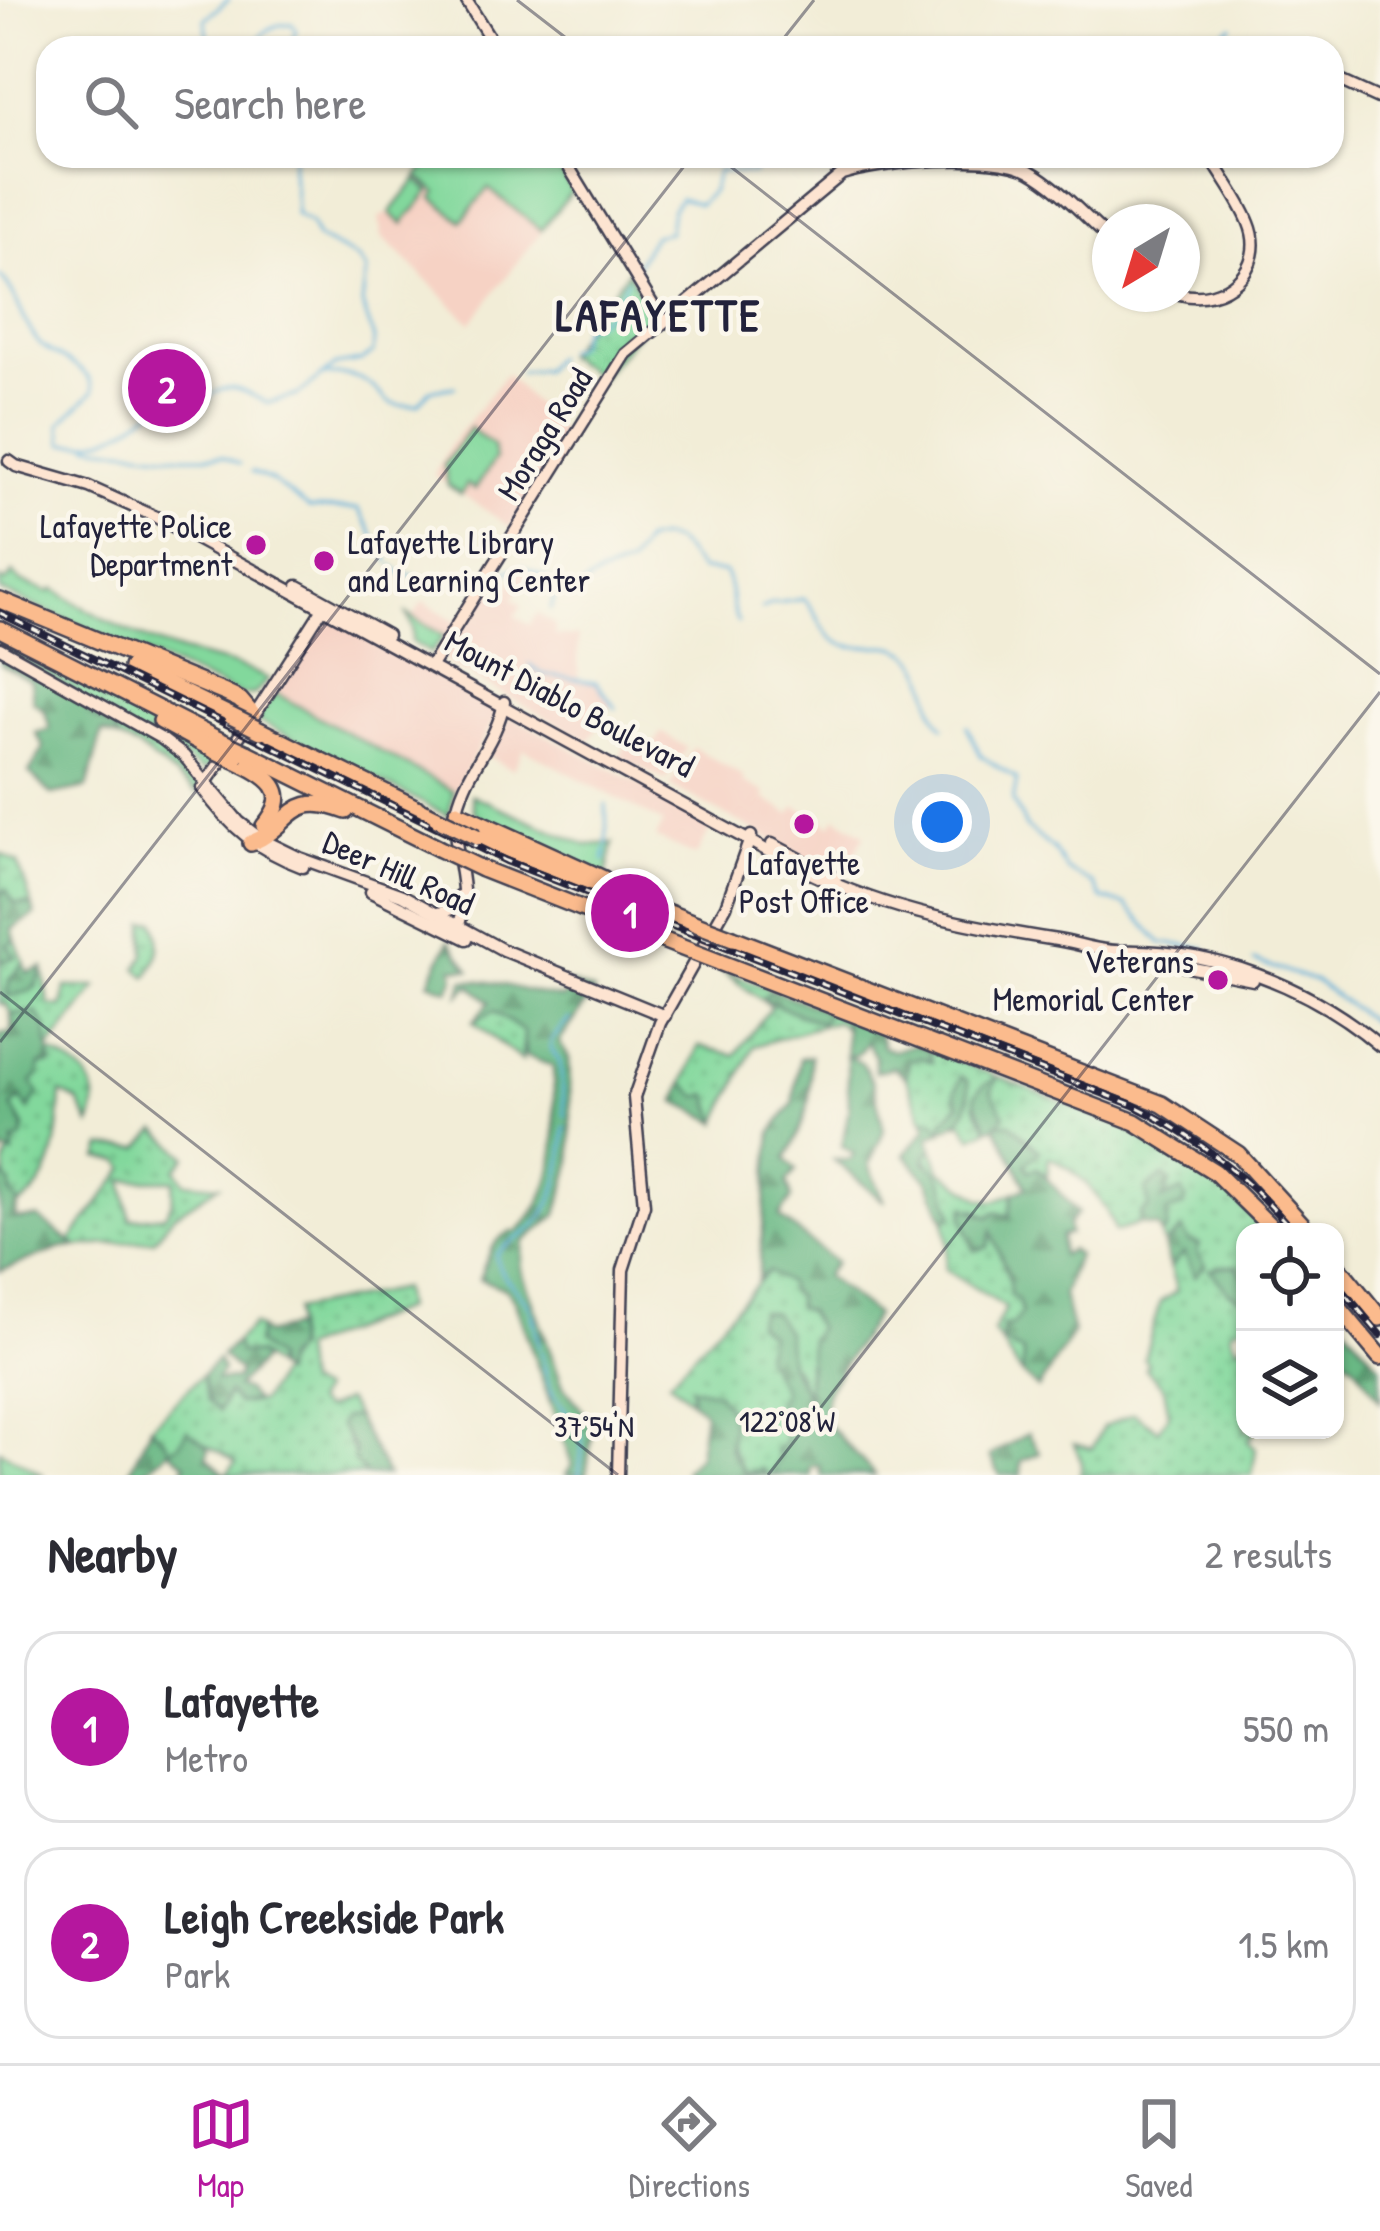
<!DOCTYPE html>
<meta charset="utf-8">
<style>
body{margin:0;font-family:"Patrick Hand",sans-serif;background:#f2f2f3;color:#2b2b33}
.controls{position:absolute;right:36px;bottom:36px;display:grid;overflow:hidden;border-radius:24px;box-shadow:0 3px 9px #0004}
.controls button{width:108px;height:108px;display:grid;place-items:center;padding:0;border:0;border-bottom:3px solid #e1e1e2;background:#fff;color:#2b2b33;font:60px sans-serif}
.compass{position:absolute;left:1092px;top:204px;width:108px;height:108px;border-radius:50%;background:#fff;box-shadow:0 3px 9px #0004;rotate:218deg}
.you{position:absolute;left:942px;top:822px;width:42px;height:42px;margin:-30px;border:9px solid #fff;border-radius:50%;background:#1a73e8;box-shadow:0 0 0 18px #1a73e833}
.badge{display:grid;place-items:center;width:78px;height:78px;border-radius:50%;background:#b5179e;color:#fff;font-size:39px;font-weight:700}
.pin{position:absolute;translate:-50% -50%;border:6px solid #fff;box-shadow:0 3px 12px #0006}
.list{margin:0;padding:0;list-style:none}
h2{display:flex;justify-content:space-between;align-items:center;height:156px;margin:0;padding:0 48px;font-size:51px}
h2 small{font-size:39px;font-weight:400;color:#7c7c81}
.list li{display:grid;grid-template-columns:78px 1fr auto;gap:36px;align-items:center;box-sizing:border-box;height:192px;margin:0 24px 24px;padding:0 24px;border:3px solid #e1e1e2;border-radius:36px}
.list b{display:block;font-size:45px;white-space:nowrap}
.list p{margin:0;font-size:39px;white-space:nowrap;color:#7c7c81}
.list em{font-size:39px;font-style:normal;color:#7c7c81}
.icon{flex:none;width:66px;height:66px;fill:none;stroke:currentColor;stroke-width:2;stroke-linecap:round;stroke-linejoin:round}
.map{position:relative;flex:none;width:1380px;height:1475px;overflow:hidden}
.search{position:absolute;background:#fff;box-shadow:0 3px 9px #0004;left:36px;right:36px;top:36px;height:132px;display:flex;align-items:center;gap:30px;box-sizing:border-box;padding:0 42px;border-radius:36px;color:#7c7c81;font-size:45px}
.sheet{height:588px;background:#fff}
nav{display:flex;justify-content:space-around;align-items:center;box-sizing:border-box;height:168px;border-top:3px solid #e1e1e2;background:#fff;font-size:33px;color:#7c7c81}
nav a{display:grid;justify-items:center;gap:6px}
nav .on{color:#b5179e}
.map>svg:first-child{display:block}
</style>
<div class="map">
<svg width="1380" height="1475" viewBox="0 0 1380 1475">
<defs>
<pattern id="grass-dots" width="8" height="8" patternUnits="userSpaceOnUse" patternTransform="scale(3)"><rect width="8" height="8" fill="#82d89c"/><path d="M2 2h.1M6 6h.1" fill="none" stroke="#70b987" stroke-width="1.8" stroke-linecap="round"/></pattern>
<pattern id="forest-firs" width="22" height="20" patternUnits="userSpaceOnUse" patternTransform="scale(3)"><rect width="22" height="20" fill="#69b884"/><path d="M5 1l3.5 6h-7zM16 11l3.5 6h-7z" fill="#56956d"/></pattern>
</defs>
<rect width="100%" height="100%" fill="#fbf7ec"/>
<filter id="ink" filterUnits="userSpaceOnUse"><feTurbulence type="fractalNoise" baseFrequency=".00833" numOctaves="2"/><feDisplacementMap in="SourceGraphic" scale="24" xChannelSelector="R" yChannelSelector="G"/><feConvolveMatrix kernelMatrix="1 2 1 2 8 2 1 2 1" color-interpolation-filters="sRGB"/></filter>
<filter id="wash" filterUnits="userSpaceOnUse"><feTurbulence type="fractalNoise" baseFrequency=".004" numOctaves="4" result="noise"/><feDisplacementMap in="SourceGraphic" scale="48" xChannelSelector="R" yChannelSelector="G"/><feGaussianBlur stdDeviation="2.7" result="paint"/><feColorMatrix in="noise" values="0 0 0 0 0 0 0 0 0 0 0 0 0 0 0 0 0 1.4 0 .05"/><feComposite in="paint" operator="in"/></filter>
<g filter="url(#wash)">
<rect width="100%" height="100%" fill="#f2edd7"/>
<!-- built -->
<g fill="#f6d2c4">
<path d="M434 156H552L572 191 471 323 382 237 379 217 390 213Z"/>
<path d="M506 374 567 438 510 527 434 475 450 445Z"/>
<path d="M520 568 529 574 513 599 522 605 515 616 529 625 537 613 555 625V636H578V677L594 682 611 705 589 741 472 677 479 664 477 662 468 675 449 664 445 657 452 643 413 617 423 601 463 626 488 584 505 593Z"/>
<path d="M326 609 497 704 499 711 455 791 273 690Z"/>
<path d="M510 716 714 823 696 856 656 838 663 823 524 749 513 770 487 756Z"/>
<path d="M661 732 687 748 666 781 620 757 631 734 653 746Z"/>
<path d="M693 747 745 777 743 781 766 793 764 798 790 814 796 806 831 825 836 817 865 834 844 873 838 875 670 786Z"/>
</g>
<!-- grass -->
<g fill="url(#grass-dots)" stroke="#527d6c" stroke-width="3" fill-rule="evenodd">
<path d="M628 271 646 305V323L600 378 564 355Z"/>
<path d="M28 654 223 757 202 771 146 733 180 762 201 787 197 793 140 749 117 738 116 731 90 715 78 699 25 662Z"/>
<path d="M0 853 18 863 32 905 14 903 6 890 0 895Z"/>
<path d="M155 921C163 942 160 958 147 977L137 968 145 955V922Z"/>
<path d="M15 940 24 962 9 980 8 996 36 987 43 967 49 1005 62 1007 66 987H97L48 1051C80 1066 107 1085 90 1125L78 1101 61 1093C59 1134 56 1185 17 1206 0 1161 0 1170 24 1127L12 1106 20 1099 28 1108 32 1081 40 1065 50 1064C46 1044 47 1029 36 1013L11 1014 6 1003 0 1004V962L15 957 7 944Z"/>
<path d="M720 969 773 990 762 999 821 1023 828 1011 845 1017 844 1027 836 1021 754 1046 718 1122 708 1094 698 1098 684 1083 699 1046 735 1055 771 1007Z"/>
<path d="M493 1011 524 1032 522 1061 473 1022Z"/>
<path d="M928 1049 1148 1136 1214 1180 1268 1232H1245V1281L1237 1266 1220 1278 1229 1292 1244 1300 1242 1324 1230 1332 1237 1347 1245 1342V1430H1256L1248 1441 1256 1449 1252 1475H1080L1082 1462 1074 1444 1092 1449 1103 1427 1134 1413 1158 1430 1169 1414 1164 1388 1145 1368 1148 1364 1144 1359 1160 1302 1177 1291 1170 1268 1184 1251 1196 1252 1182 1231 1164 1245 1161 1235 1167 1230V1212L1181 1192 1160 1201 1164 1176 1146 1189 1149 1207 1141 1213 1139 1224 1115 1232C1108 1204 1077 1168 1049 1157L1047 1176 1037 1168 1029 1172C1012 1144 978 1115 996 1080L975 1104 988 1129 972 1137 963 1122 959 1123 970 1096 944 1120 942 1131 933 1119H923L906 1077 909 1060 920 1057Z"/>
<path d="M157 1130 187 1156 176 1169 185 1182 219 1185 174 1215 154 1240 77 1247 71 1240 126 1168 120 1161 99 1158 103 1147 140 1148ZM174 1180 172 1202 165 1215 130 1219 123 1180Z"/>
<path d="M933 1149 940 1170 982 1199 995 1201 1014 1193 1009 1217 990 1218 975 1208C995 1233 1010 1263 1010 1295L1018 1300 1022 1313 1012 1325 1023 1353V1375C1009 1361 1006 1346 993 1332L1006 1308 945 1269 948 1243 945 1221 953 1213 943 1185 925 1156Z"/>
<path d="M768 1271 788 1283 817 1328 807 1364 808 1398 795 1369 789 1364 788 1354 769 1334 764 1356 784 1390 786 1443 772 1475H765L762 1469 745 1473C727 1448 729 1438 728 1408L692 1387 691 1400 669 1381Z"/>
<path d="M401 1289 404 1309 301 1349 305 1385 321 1391 314 1402 323 1410 346 1400 355 1416 343 1418 340 1427C351 1444 353 1460 366 1475H226L236 1462C216 1448 194 1434 169 1451L158 1433 150 1427 202 1375 208 1401 219 1410 228 1392 238 1404 261 1401C273 1386 284 1360 294 1350L295 1310Z"/>
<path d="M253 1325 259 1329 257 1344 274 1358V1368L258 1354 238 1353 235 1342Z"/>
</g>
<!-- forest -->
<g fill="url(#forest-firs)" stroke="#466d60" stroke-width="3">
<path d="M8 643 28 654 25 662 76 691 90 715 116 731 117 738 102 732 87 788 52 795 29 773 44 748 36 733 50 729 45 711 33 701 31 681 1 664Z"/>
<path d="M6 889 14 903 32 905 35 915 12 929 15 940 7 945 15 957 0 962V895Z"/>
<path d="M449 941 470 969 453 968 455 976 449 990 429 982Z"/>
<path d="M24 962 28 973 43 967C33 997 33 989 7 997L9 980Z"/>
<path d="M464 980C498 979 530 995 564 998L569 983 594 992 559 1042 569 1058 572 1161 557 1215 524 1242 521 1269 563 1386 581 1408 592 1433 586 1475H566L572 1465 515 1302 506 1289 479 1279C488 1258 493 1233 518 1231 566 1186 554 1127 553 1066L525 1056 524 1032 494 1011 473 1022 490 1002 470 985 460 994Z"/>
<path d="M773 990 828 1011 821 1023 761 999Z"/>
<path d="M36 1012 46 1027 51 1064 40 1065 38 1077 32 1082 39 1094 28 1109 20 1099 12 1106 24 1127 22 1138 13 1142 14 1155 4 1151 0 1157V1034L12 1032 11 1014Z"/>
<path d="M845 1017 879 1030 883 1047 894 1051 914 1044 928 1049 932 1062 920 1057 909 1060 906 1077 894 1067 875 1072V1057L867 1042 857 1055 848 1056 863 1064 873 1083 884 1130 869 1165 885 1202 834 1160H850L854 1154 842 1146 849 1108Z"/>
<path d="M810 1056C813 1099 806 1121 786 1159L796 1170 787 1182 792 1198 779 1217 835 1262 825 1276 875 1315 827 1391 823 1419 875 1475H821L820 1466 810 1467 811 1475H772L779 1456 775 1451 786 1442 777 1404 783 1390 764 1355 769 1334 756 1323 760 1311 773 1313 786 1332 789 1364 807 1395 810 1340 817 1328 807 1311 797 1308 796 1297 789 1291 787 1283 768 1271 758 1279 772 1132 793 1104 800 1058Z"/>
<path d="M961 1076 968 1081C972 1118 959 1123 929 1137L933 1149 925 1156 926 1163C948 1175 944 1193 953 1214L945 1221 929 1182 905 1154 927 1128 923 1119H933L942 1129 944 1120 959 1104 955 1093Z"/>
<path d="M997 1078 991 1091 1005 1115 997 1124 1010 1123 1040 1151 1025 1164 1029 1171 1037 1168 1078 1213 1068 1224 1069 1234 1061 1236V1255L1070 1250 1077 1255 1063 1295 1073 1333 1038 1389 1023 1375V1353L1003 1342V1326L1012 1325 1022 1313 1018 1300 1010 1295C1010 1269 998 1255 992 1232L988 1247 974 1251 963 1217 965 1207 989 1217 995 1212 1009 1216 1014 1193 1027 1187 996 1126 988 1129C978 1101 962 1095 997 1078Z"/>
<path d="M684 1083 698 1097 708 1094 718 1122 676 1101Z"/>
<path d="M0 1173 11 1184 10 1194 18 1202 15 1219 39 1218 77 1247 62 1248 0 1271Z"/>
<path d="M1164 1176 1171 1182 1162 1200 1182 1191 1186 1199 1184 1206 1167 1212V1230L1161 1235 1158 1227 1139 1224 1141 1213 1149 1207 1146 1189Z"/>
<path d="M1182 1230 1190 1242 1200 1245 1197 1252 1206 1265 1195 1276 1184 1253 1170 1268 1164 1245Z"/>
<path d="M1222 1266H1237L1245 1281 1244 1300 1229 1292 1210 1270Z"/>
<path d="M1335 1313 1380 1366V1400L1354 1363 1339 1354Z"/>
<path d="M294 1327V1350L284 1359 282 1374 274 1368V1358L256 1344 259 1329 265 1334Z"/>
<path d="M235 1342 239 1353 258 1354 262 1360 236 1387 246 1391 255 1401 238 1404 228 1393 219 1411 208 1401 202 1375 217 1360 222 1370 216 1380 236 1379 239 1371 221 1356Z"/>
<path d="M691 1387 716 1392 728 1408 732 1427 729 1448 745 1473 762 1469 765 1475H688L684 1470 698 1455 704 1412 691 1400Z"/>
<path d="M355 1416 387 1475H366L354 1462V1448L339 1426 343 1418Z"/>
<path d="M150 1427 165 1440 170 1450 179 1444 187 1430 209 1447 207 1457 226 1475H181L186 1464 169 1451 139 1475H128Z"/>
<path d="M1028 1433 1040 1453 1021 1461V1475H1000L990 1456Z"/>
</g>
<!-- park -->
<g fill="#82d89c" stroke="#527d6c" stroke-width="3">
<path d="M434 156H552L572 191 541 230 488 188 462 221 433 198 437 192 418 177Z"/>
<path d="M416 180 430 191 403 224 390 213Z"/>
<path d="M161 368 210 400 204 405 163 397 155 403 140 386Z"/>
<path d="M470 428 493 446 495 459 475 489 467 484 461 494 448 485 444 465Z"/>
<path d="M13 573 21 582 50 592 54 589C92 614 135 637 179 651 212 661 236 662 268 679L255 694 240 695 0 591V579L6 582Z"/>
<path d="M407 614 444 636 431 653 412 642 413 628Z"/>
<path d="M275 693 453 791 449 816 256 720Z"/>
<path d="M472 795 586 845 613 843 606 877 484 822 474 811Z"/>
<path d="M0 1450 42 1474 43 1475H0Z"/>
</g>
<g fill="none" stroke-linecap="round" stroke-linejoin="round">
<!-- stream -->
<g stroke="#5cafd8" stroke-width="3">
<path d="M210 48 205 19 228 0"/>
<path d="M255 48C260 31 275 23 292 24L296 30 290 48"/>
<path d="M1203 48 1232 26"/>
<path d="M636 265 654 235 669 232 672 209 680 198 699 204 712 191 718 171 752 174 765 156"/>
<path d="M0 276C19 295 22 324 39 343 55 359 94 367 93 392L60 424 64 443C107 448 135 423 169 399L205 402C224 377 244 391 267 403L298 395 336 365 361 361 373 353 374 339 362 304 366 270 358 259 317 238 310 223 295 214C299 194 288 175 293 156"/>
<path d="M565 351 576 346 583 325C607 323 616 299 627 280"/>
<path d="M520 372 543 370 554 357"/>
<path d="M326 375C339 375 354 374 366 382 389 397 382 410 419 404L430 390 455 387"/>
<path d="M89 445 183 456H222L240 464"/>
<path d="M251 472 271 480 309 508 358 509 376 539"/>
<path d="M383 551 389 561"/>
<path d="M393 566 402 574 442 580"/>
<path d="M505 572 522 567 558 583 551 609"/>
<path d="M578 589 600 575 629 565 644 542C676 530 683 550 700 570L724 572C734 589 728 605 738 622"/>
<path d="M761 609 770 604 804 599C818 611 822 636 840 643 865 654 891 635 914 658 935 678 925 708 944 727"/>
<path d="M529 664 542 674 596 682 616 708"/>
<path d="M967 726 981 756 1017 779 1013 801 1026 827 1054 850 1067 870 1093 884 1102 899 1126 905 1162 943 1205 948"/>
<path d="M606 805 607 845"/>
<path d="M604 861 606 849"/>
<path d="M1254 961 1315 981 1380 1028"/>
<path d="M565 1116 560 1062 551 1049V1041L569 1019"/>
<path d="M539 1347C536 1334 535 1318 529 1306 518 1285 498 1280 496 1255 505 1243 516 1241 527 1232 559 1209 564 1163 565 1126"/>
<path d="M541 1352C545 1367 547 1387 556 1399 583 1435 586 1427 579 1475"/>
</g>
</g>
</g>
<g filter="url(#ink)">
<g fill="none" stroke-linecap="round" stroke-linejoin="round">
<!-- secondary casing -->
<g stroke="#414052" stroke-width="15">
<g id="secondary">
<path d="M466 0 496 48"/>
<path d="M1332 77 1380 99"/>
<path d="M562 156 662 320"/>
<path d="M1180 294C1223 306 1268 269 1249 223 1240 200 1222 177 1210 156"/>
<path d="M9 461 16 466 89 487 156 517 788 862C878 909 957 924 1057 940 1077 943 1101 952 1120 951 1211 948 1310 986 1380 1046"/>
<path d="M298 586 387 635"/>
<path d="M0 648 162 739 184 756 239 822 261 839 300 858 402 895 503 950 665 1016"/>
<path d="M431 666 626 354 842 174C880 161 995 151 1030 171 1059 187 1085 217 1110 239"/>
<path d="M204 785 258 710 323 608"/>
<path d="M202 788C230 827 257 850 303 867"/>
<path d="M772 844 836 878"/>
<path d="M371 892 467 939"/>
<path d="M437 913 453 909 458 896"/>
<path d="M457 929C474 892 451 855 456 816 462 774 497 743 504 702"/>
<path d="M1153 960 1253 980"/>
<path d="M618 1475 623 1270 644 1205 634 1097 660 1023 726 906 751 836"/>
</g>
</g>
<!-- highway casing -->
<g stroke="#414052" stroke-width="20">
<g id="highway">
<path d="M0 600 225 693 240 700 252 714"/>
<path d="M0 629 215 738"/>
<path d="M131 667 231 716"/>
<path d="M161 721 214 750"/>
<path d="M261 731 437 818"/>
<path d="M247 753 438 848"/>
<path d="M235 760C268 776 295 790 264 826"/>
<path d="M457 812 604 879"/>
<path d="M477 837 694 923"/>
<path d="M251 843C294 826 288 789 346 811"/>
<path d="M482 869 680 947"/>
<path d="M733 938 1162 1104 1238 1154 1309 1232"/>
<path d="M719 962 1135 1122 1215 1172 1276 1232"/>
<path d="M1335 1263 1380 1318"/>
<path d="M1335 1303 1380 1357"/>
</g>
</g>
<!-- secondary -->
<use href="#secondary" stroke="#fde4d1" stroke-width="10"/>
<!-- highway -->
<use href="#highway" stroke="#fbbb8d" stroke-width="15"/>
<!-- rail casing -->
<g stroke="#22223b" stroke-width="8">
<g id="rail">
<path d="M0 613 506 861 1133 1105C1197 1136 1249 1179 1294 1232"/>
<path d="M1335 1281 1380 1335"/>
</g>
</g>
<!-- rail -->
<use href="#rail" stroke="#fbf7ec" stroke-width="3" stroke-dasharray="9" stroke-linecap="butt"/>
<!-- highway-bridge casing -->
<g stroke="#414052" stroke-width="20" stroke-linecap="butt">
<g id="highway-bridge">
<path d="M231 716 261 731"/>
<path d="M215 738 247 753"/>
<path d="M214 750 235 760"/>
<path d="M437 818 477 837"/>
<path d="M438 848 482 869"/>
<path d="M694 923 733 938"/>
<path d="M680 947 719 962"/>
</g>
</g>
<!-- highway-bridge -->
<use href="#highway-bridge" stroke="#fbbb8d" stroke-width="15"/>
</g>
</g>
<!-- ticks -->
<path fill="none" stroke="#22223b" stroke-width="3" stroke-opacity="0.45" d="M517 0 579 48M776 48 814 0M717 156 1380 674M0 992 618 1475M0 1042 692 156M768 1475 1380 692"/>
<!-- markers -->
<g fill="#b5179e" stroke="#fbf7ec" stroke-width="4.5">
<circle cx="256" cy="545" r="12"/>
<circle cx="324" cy="561" r="12"/>
<circle cx="804" cy="824" r="12"/>
<circle cx="1218" cy="980" r="12"/>
</g>
<g text-anchor="middle" dominant-baseline="central" stroke-width="9" stroke-linejoin="round" paint-order="stroke">
<!-- street labels -->
<g font-size="33" fill="#22223b" stroke="#fbf7ec">
<text transform="translate(544 434) rotate(-58)">Moraga Road</text>
<text transform="translate(570 703) rotate(28)">Mount Diablo Boulevard</text>
<text transform="translate(399 872) rotate(24)">Deer Hill Road</text>
</g>
<!-- poi labels -->
<g font-size="33" fill="#22223b" stroke="#fbf7ec" text-anchor="end">
<text x="232" y="526">Lafayette Police<tspan x="232" dy="38">Department</tspan></text>
<text x="348" y="542" text-anchor="start">Lafayette Library<tspan x="348" dy="38">and Learning Center</tspan></text>
<text x="804" y="863" text-anchor="middle">Lafayette<tspan x="804" dy="38">Post Office</tspan></text>
<text x="1194" y="961">Veterans<tspan x="1194" dy="38">Memorial Center</tspan></text>
</g>
<!-- district labels -->
<g font-size="45" font-weight="bold" letter-spacing="3" fill="#22223b" stroke="#fbf7ec">
<text x="659" y="314">LAFAYETTE</text>
</g>
</g>
<g font-size="30" text-anchor="middle" fill="#22223b" stroke="#fbf7ec" stroke-width="9" stroke-linejoin="round" paint-order="stroke">
<text x="787" y="1432">122°08'W</text>
<text x="594" y="1437">37°54'N</text>
</g>
</svg>
<div class="controls">
<button><svg class="icon" aria-label="locate" viewBox="0 0 24 24"><circle cx="12" cy="12" r="6"/><path d="M12 2v4M12 18v4M2 12h4M18 12h4"/></svg></button>
<button><svg class="icon" aria-label="layers" viewBox="0 0 24 24"><path d="M12 4l9 5-9 5-9-5zM3 14l9 5 9-5"/></svg></button>
</div>
<svg class="compass" viewBox="-18 -18 36 36"><path d="M0-13l5 13h-10z" fill="#e53935"/><path d="M0 13l5-13h-10z" fill="#7c7c81"/></svg>
<div class="you"></div>
<div class="pin badge" style="left:630px;top:913px">1</div>
<div class="pin badge" style="left:167px;top:388px">2</div>
<div class="search"><svg class="icon" aria-label="search" viewBox="0 0 24 24"><circle cx="10" cy="10" r="6"/><path d="M15 15l6 6"/></svg>Search here</div>
</div>
<section class="sheet">
<h2>Nearby<small>2 results</small></h2>
<ul class="list">
<li><span class="badge">1</span><div><b>Lafayette</b><p>Metro</p></div><em>550 m</em></li>
<li><span class="badge">2</span><div><b>Leigh Creekside Park</b><p>Park</p></div><em>1.5 km</em></li>
</ul>
</section>
<nav>
<a class="on"><svg class="icon" aria-label="map" viewBox="0 0 24 24"><path d="M3 6l6-2 6 2 6-2v14l-6 2-6-2-6 2zM9 4v14M15 6v14"/></svg>Map</a>
<a><svg class="icon" aria-label="directions" viewBox="0 0 24 24"><path d="M12 3l9 9-9 9-9-9zM9 14v-3h6M13 9l2 2-2 2"/></svg>Directions</a>
<a><svg class="icon" aria-label="saved" viewBox="0 0 24 24"><path d="M7 4h10v16l-5-4-5 4z"/></svg>Saved</a>
</nav>
